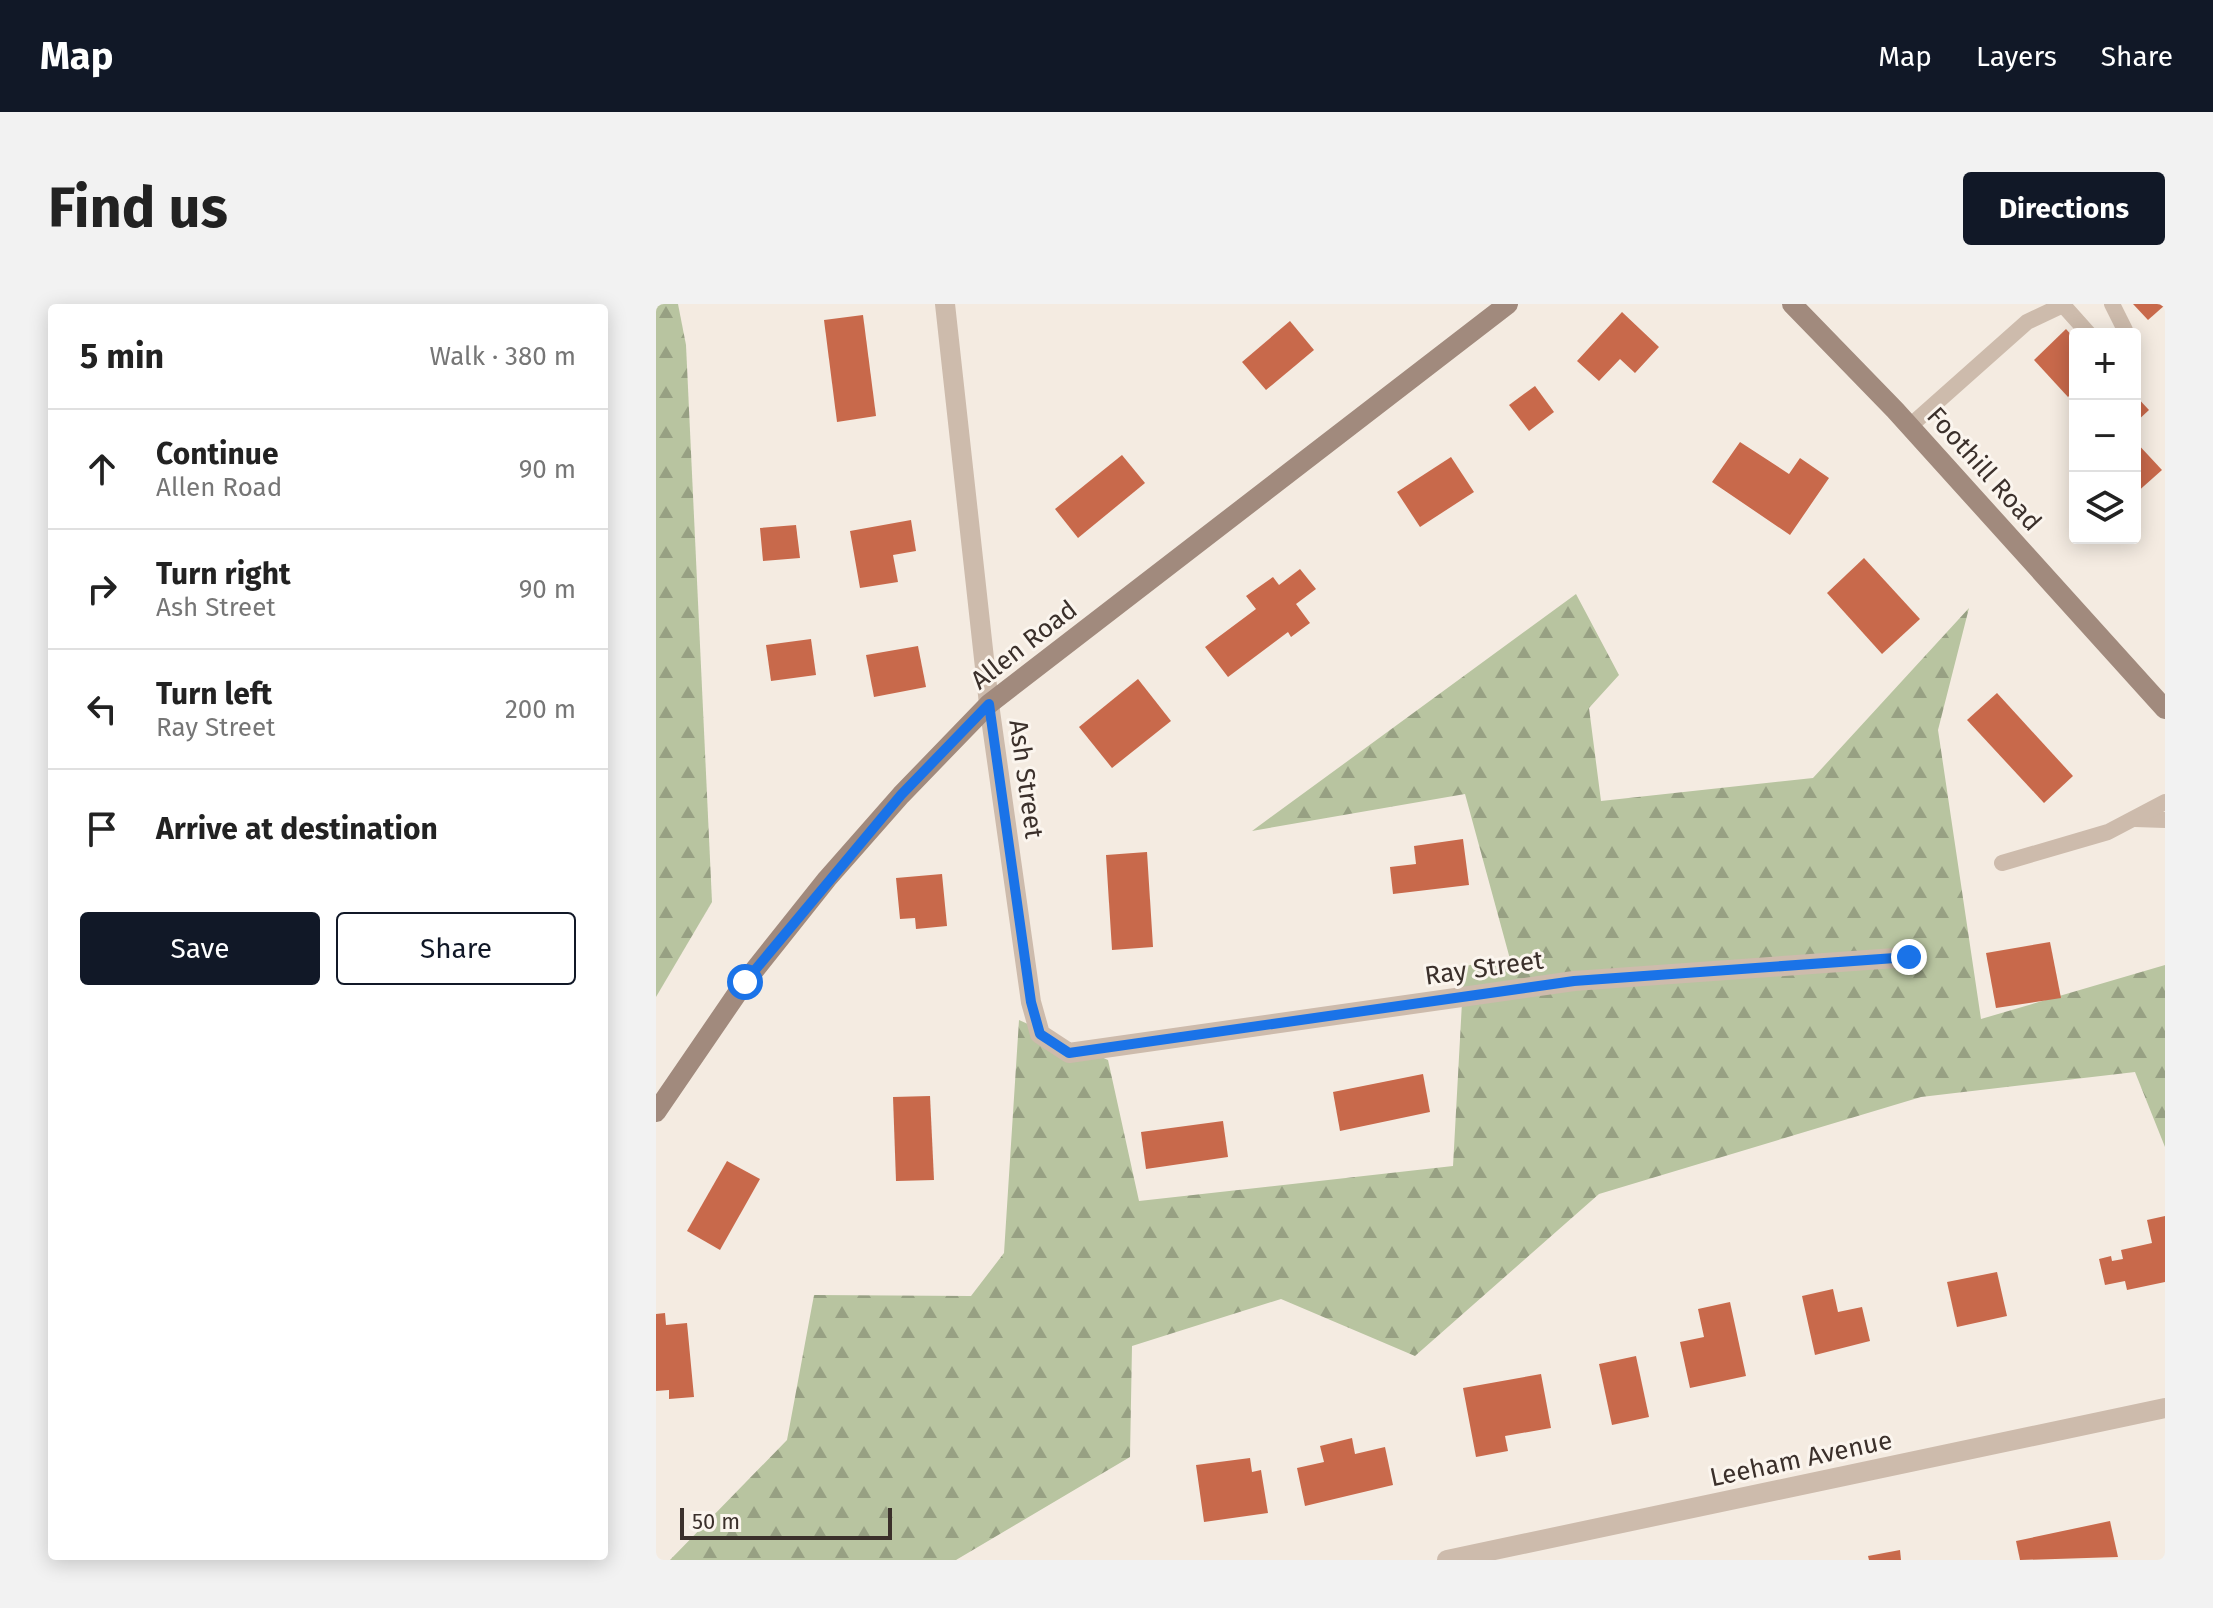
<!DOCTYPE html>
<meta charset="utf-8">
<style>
body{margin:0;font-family:"Fira Sans",sans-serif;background:#f2f2f2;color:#222}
.controls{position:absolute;right:24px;top:24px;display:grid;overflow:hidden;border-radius:8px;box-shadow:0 4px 20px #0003}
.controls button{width:72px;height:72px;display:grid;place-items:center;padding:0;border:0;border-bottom:2px solid #e0e0e0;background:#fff;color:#222;font:40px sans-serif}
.scale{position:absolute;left:24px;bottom:20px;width:212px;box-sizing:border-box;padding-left:8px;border:4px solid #3b302b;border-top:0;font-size:22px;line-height:28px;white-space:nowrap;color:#3b302b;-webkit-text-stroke:6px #fbf5ee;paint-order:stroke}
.stop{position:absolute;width:24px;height:24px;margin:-18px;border:6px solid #1a73e8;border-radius:50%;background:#fff}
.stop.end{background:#1a73e8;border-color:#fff;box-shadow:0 2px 8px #0008}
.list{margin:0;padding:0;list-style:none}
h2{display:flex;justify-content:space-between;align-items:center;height:104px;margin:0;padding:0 32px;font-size:34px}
h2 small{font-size:26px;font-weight:400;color:#767676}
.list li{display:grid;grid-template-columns:52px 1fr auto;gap:24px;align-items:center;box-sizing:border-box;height:120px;padding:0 32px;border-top:2px solid #e0e0e0}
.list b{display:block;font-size:30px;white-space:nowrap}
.list p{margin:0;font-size:26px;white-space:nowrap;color:#767676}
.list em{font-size:26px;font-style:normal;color:#767676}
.actions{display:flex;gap:16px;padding:24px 32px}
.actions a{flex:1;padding:18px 0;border:2px solid #111827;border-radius:8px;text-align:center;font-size:28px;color:#111827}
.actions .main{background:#111827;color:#fff}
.icon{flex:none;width:44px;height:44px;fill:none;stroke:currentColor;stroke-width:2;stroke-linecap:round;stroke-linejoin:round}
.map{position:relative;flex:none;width:1509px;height:1256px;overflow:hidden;border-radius:8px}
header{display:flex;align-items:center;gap:48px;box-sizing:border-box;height:112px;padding:0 40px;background:#111827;color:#fff}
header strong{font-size:38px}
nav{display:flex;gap:44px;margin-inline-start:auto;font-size:28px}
.intro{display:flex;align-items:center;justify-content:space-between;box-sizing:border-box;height:192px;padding:0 48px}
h1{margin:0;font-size:56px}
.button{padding:20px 36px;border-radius:8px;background:#111827;color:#fff;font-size:28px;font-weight:700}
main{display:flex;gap:48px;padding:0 48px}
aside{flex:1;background:#fff;border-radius:8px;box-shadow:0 4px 20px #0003}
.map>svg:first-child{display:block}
</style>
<header>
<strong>Map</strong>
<nav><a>Map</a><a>Layers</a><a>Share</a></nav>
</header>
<div class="intro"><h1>Find us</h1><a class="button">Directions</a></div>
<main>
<aside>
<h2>5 min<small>Walk · 380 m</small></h2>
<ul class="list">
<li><svg class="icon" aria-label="ahead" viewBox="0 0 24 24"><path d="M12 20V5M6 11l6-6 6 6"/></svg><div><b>Continue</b><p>Allen Road</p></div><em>90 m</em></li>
<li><svg class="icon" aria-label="right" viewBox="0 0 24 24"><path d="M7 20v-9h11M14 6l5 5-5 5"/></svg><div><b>Turn right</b><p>Ash Street</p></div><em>90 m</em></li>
<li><svg class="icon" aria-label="left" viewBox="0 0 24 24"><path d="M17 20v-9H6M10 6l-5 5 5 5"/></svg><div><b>Turn left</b><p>Ray Street</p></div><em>200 m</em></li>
<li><svg class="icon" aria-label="arrive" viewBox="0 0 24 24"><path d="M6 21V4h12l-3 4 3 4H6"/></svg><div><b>Arrive at destination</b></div></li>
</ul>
<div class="actions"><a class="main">Save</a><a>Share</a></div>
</aside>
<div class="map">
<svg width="1509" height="1256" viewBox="0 0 1509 1256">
<defs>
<pattern id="forest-firs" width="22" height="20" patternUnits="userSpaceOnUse" patternTransform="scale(2)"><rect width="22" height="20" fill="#b8c4a0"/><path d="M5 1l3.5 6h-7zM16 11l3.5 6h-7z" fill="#97a083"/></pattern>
</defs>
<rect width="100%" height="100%" fill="#f4ebe1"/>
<!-- forest -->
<g fill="url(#forest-firs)">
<path d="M0 0H22L30 41 56 598 0 693Z"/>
<path d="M920 290 963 371 933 404 945 497 1157 474 1313 304 1282 426 1325 715 1509 661V843L1479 768 1265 793 943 890 759 1052 625 995 476 1042 474 1153 300 1256H14L131 1136 158 991 315 992 348 949 363 716 452 756 483 897 797 862 808 662 854 655 809 490 596 527Z"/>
</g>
<!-- building -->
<g fill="#c8694b">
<path d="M1477 0H1509V1L1492 16Z"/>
<path d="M966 8 1003 43 979 69 964 55 943 77 921 57Z"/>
<path d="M207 11 220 112 181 118 168 16Z"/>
<path d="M634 17 658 46 610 86 586 58Z"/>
<path d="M1410 25 1419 35V86L1412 93 1378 56Z"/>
<path d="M879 82 898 108 873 127 853 101Z"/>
<path d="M1479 91 1493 106 1479 119Z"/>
<path d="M1479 137 1506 166 1479 190Z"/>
<path d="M1084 138 1133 170 1144 154 1173 174 1134 231 1056 178Z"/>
<path d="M466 151 489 179 422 234 399 205Z"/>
<path d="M795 153 818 188 764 223 741 188Z"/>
<path d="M255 216 260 247 237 251 242 278 204 284 194 227Z"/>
<path d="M140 221 144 254 107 257 104 224Z"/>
<path d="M1208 254 1264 315 1226 350 1171 289Z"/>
<path d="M644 265 660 285 640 300 654 319 635 333 632 328 572 373 549 343 600 305 590 292 617 273 623 281Z"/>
<path d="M155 335 160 371 115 377 110 341Z"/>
<path d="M262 342 270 383 218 393 210 351Z"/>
<path d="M482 375 515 417 456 464 423 423Z"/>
<path d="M1341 389 1417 472 1388 499 1311 416Z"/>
<path d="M807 535 813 581 737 590 734 563 760 560 758 542Z"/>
<path d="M491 548 497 643 456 646 450 551Z"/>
<path d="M286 570 291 622 260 625 259 614 244 615 240 574Z"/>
<path d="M1394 638 1405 694 1340 704 1330 649Z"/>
<path d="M767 770 774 808 684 827 677 788Z"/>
<path d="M274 792 278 876 240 877 237 793Z"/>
<path d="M567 817 572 853 490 865 485 828Z"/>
<path d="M71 857 104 875 64 946 31 927Z"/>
<path d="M1509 912V978L1471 986 1469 977 1449 981 1443 955 1455 952 1456 957 1467 955 1465 946 1496 939 1491 916Z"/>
<path d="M1341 968 1351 1012 1301 1023 1291 978Z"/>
<path d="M1177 985 1182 1008 1206 1003 1214 1037 1159 1051 1146 992Z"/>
<path d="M1074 998 1090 1072 1034 1084 1024 1038 1048 1033 1042 1005Z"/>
<path d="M9 1009 10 1021 31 1019 38 1093 13 1095V1086L0 1087V1010Z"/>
<path d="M980 1052 993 1113 956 1121 943 1060Z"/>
<path d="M885 1070 895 1124 849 1132 852 1147 820 1153 807 1084Z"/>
<path d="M696 1134 699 1150 729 1143 737 1181 649 1202 641 1164 668 1158 664 1142Z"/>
<path d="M594 1154 596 1168 605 1166 612 1209 548 1218 540 1161Z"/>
<path d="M1454 1217 1462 1253 1364 1256 1360 1237Z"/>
<path d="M1244 1246 1245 1256H1213L1212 1252Z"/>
</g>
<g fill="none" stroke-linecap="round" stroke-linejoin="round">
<!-- lane -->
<g stroke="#cdbbac" stroke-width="16">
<path d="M1456 0 1469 26 1465 30"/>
<path d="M1407 1 1433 30"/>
<path d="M1254 122 1371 18 1409 0"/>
<path d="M1479 515 1509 516"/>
<path d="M1346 559 1452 528 1509 498"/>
</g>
<!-- street -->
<g stroke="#cdbbac" stroke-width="20">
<path d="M289 0 333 400 375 698 384 730 413 749 918 677 1253 653"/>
<path d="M791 1256 1509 1104"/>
</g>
<!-- secondary -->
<g stroke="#a18a7d" stroke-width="20">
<path d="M1136 0 1239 106 1509 405"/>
<path d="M0 808 89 678 171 575 245 491 333 400 852 0"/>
</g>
</g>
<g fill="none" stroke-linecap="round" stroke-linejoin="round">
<!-- route -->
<path stroke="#1a73e8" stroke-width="10" d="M89 678 245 491 333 400 375 698 384 730 413 749 918 677 1253 653"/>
</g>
<g text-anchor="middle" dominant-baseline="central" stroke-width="6" stroke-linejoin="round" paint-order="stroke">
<!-- street labels -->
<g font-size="26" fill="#3b302b" stroke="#fbf5ee">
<text transform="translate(1328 165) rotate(48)">Foothill Road</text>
<text transform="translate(368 341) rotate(-38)">Allen Road</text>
<text transform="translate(370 475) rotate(82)">Ash Street</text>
<text transform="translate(828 664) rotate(-8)">Ray Street</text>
<text transform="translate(1145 1155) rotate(-12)">Leeham Avenue</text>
</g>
</g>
</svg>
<div class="controls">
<button>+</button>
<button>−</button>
<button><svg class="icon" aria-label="layers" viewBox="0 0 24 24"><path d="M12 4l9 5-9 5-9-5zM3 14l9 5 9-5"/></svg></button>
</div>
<div class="scale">50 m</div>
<div class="stop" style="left:89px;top:678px"></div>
<div class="stop end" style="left:1253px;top:653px"></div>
</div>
</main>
